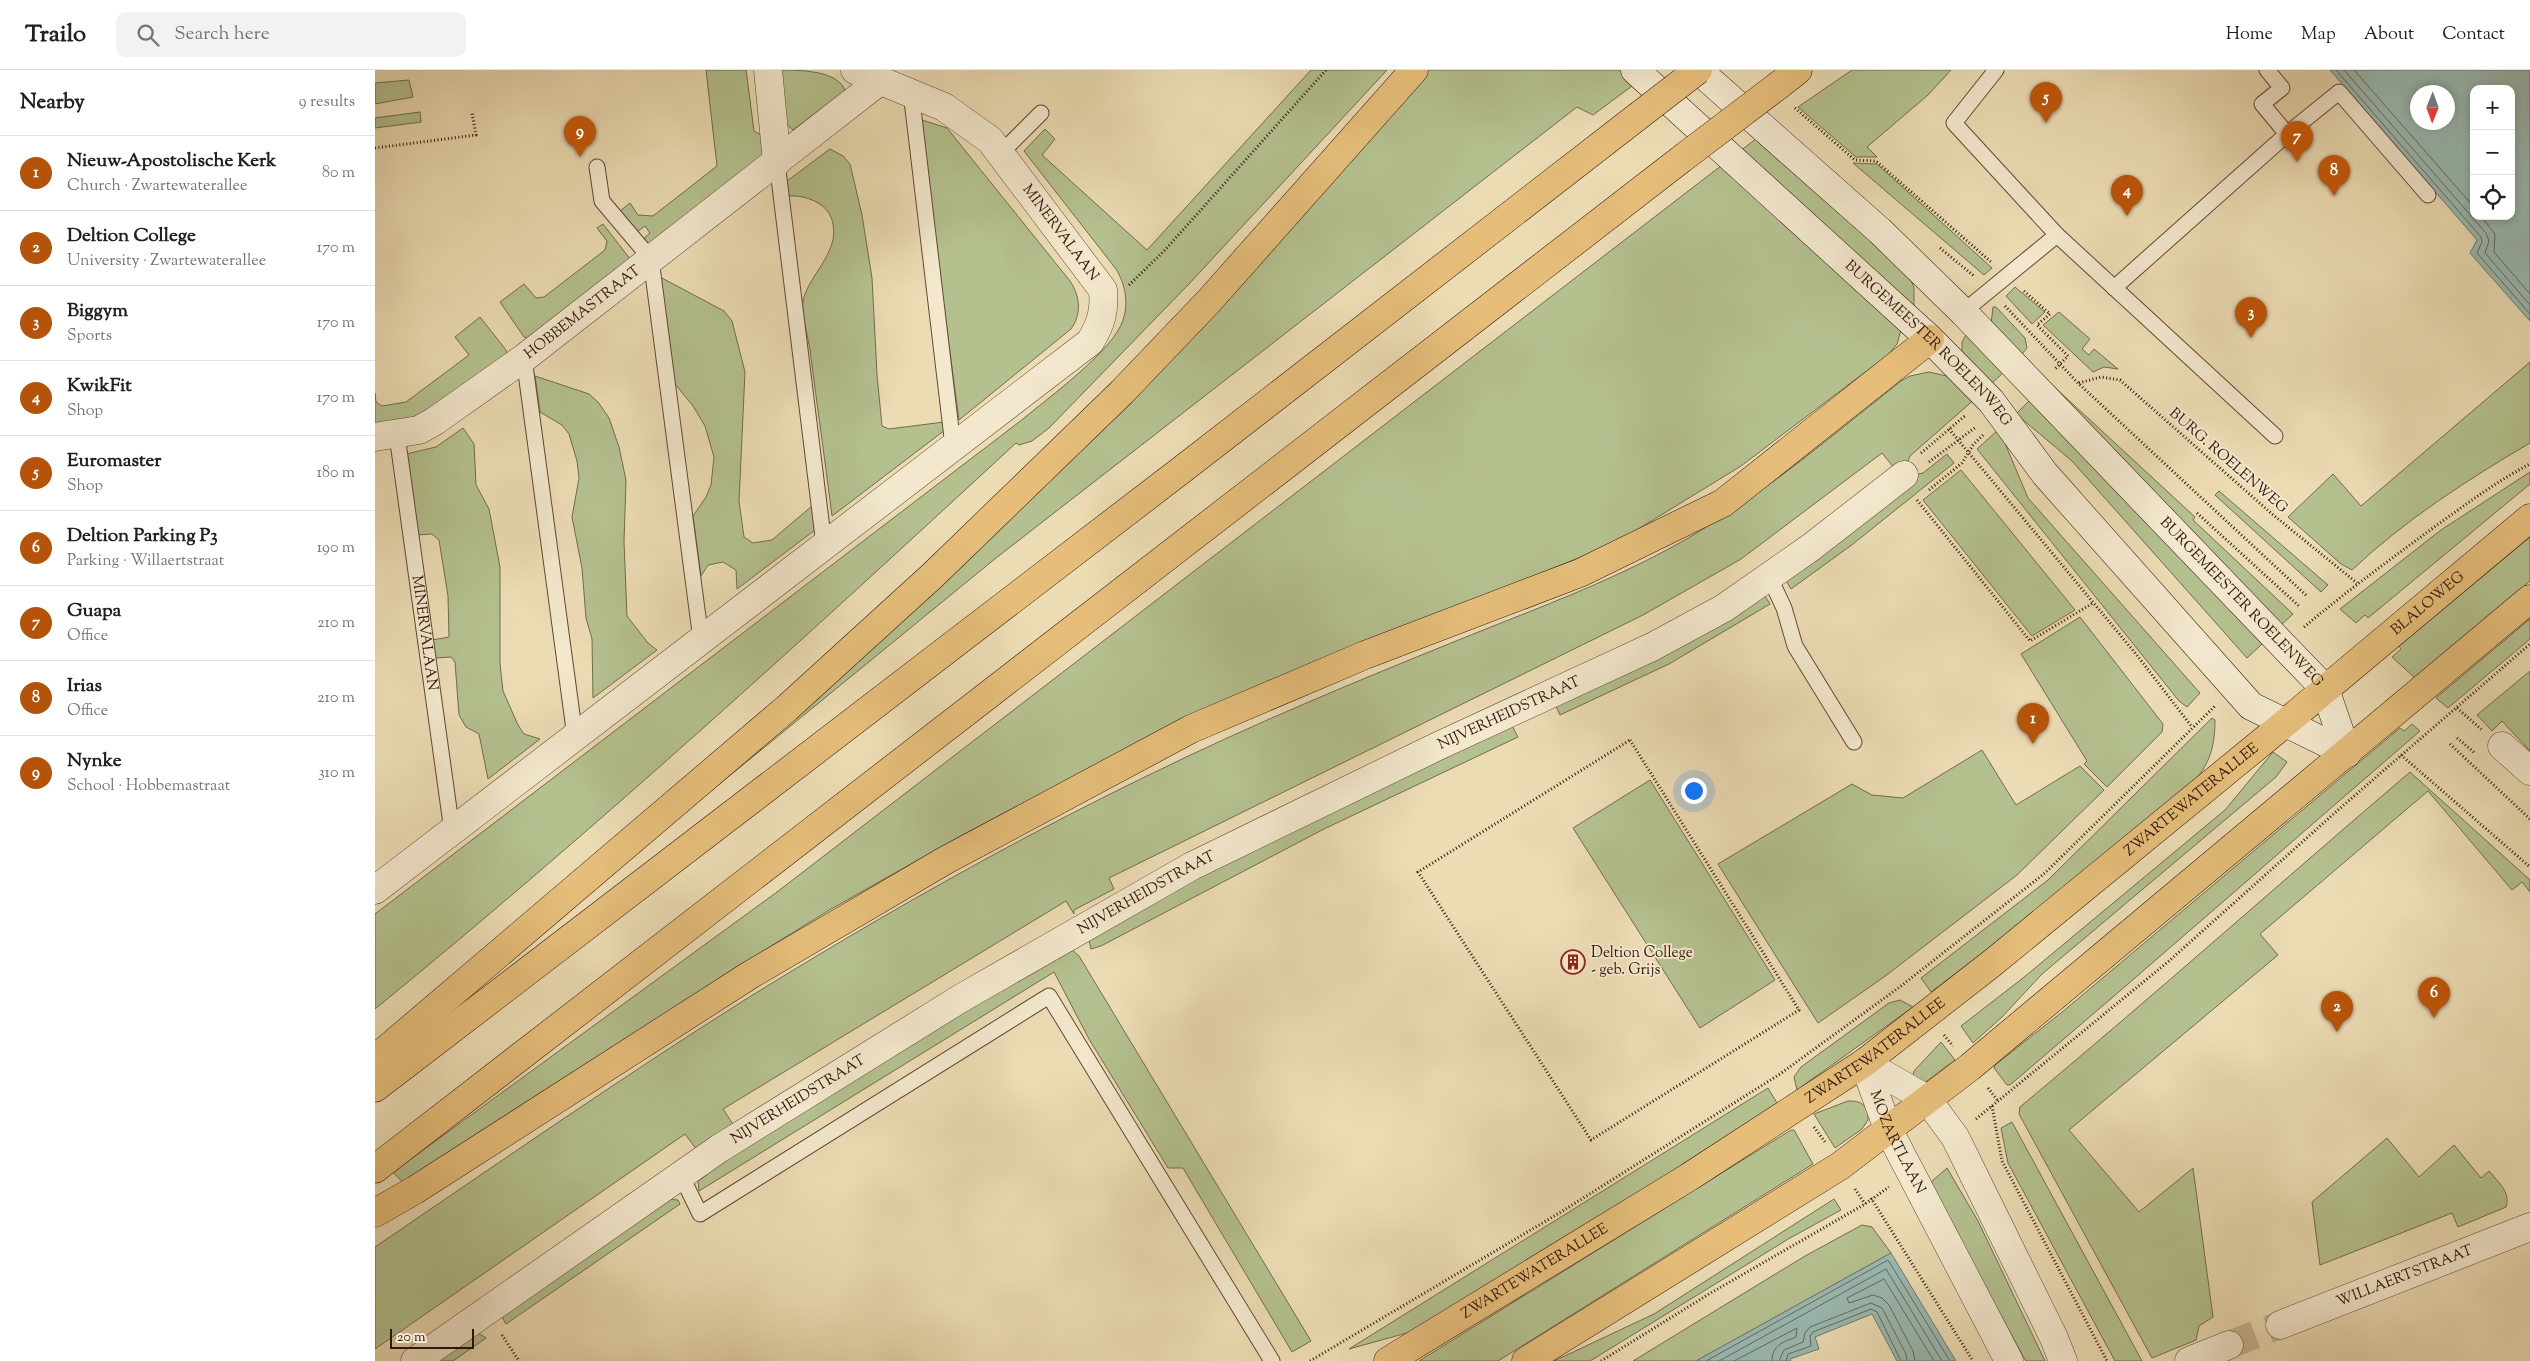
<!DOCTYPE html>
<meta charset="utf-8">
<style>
body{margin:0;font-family:"Sorts Mill Goudy",serif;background:#f2f2f2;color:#202124}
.controls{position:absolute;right:15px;top:15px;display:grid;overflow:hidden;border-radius:10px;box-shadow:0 2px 8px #0003}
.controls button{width:45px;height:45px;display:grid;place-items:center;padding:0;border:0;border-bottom:1px solid #e0e0e0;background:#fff;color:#202124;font:25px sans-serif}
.compass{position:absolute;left:2035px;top:15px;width:45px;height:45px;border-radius:50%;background:#fff;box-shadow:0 2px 8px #0003;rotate:181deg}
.scale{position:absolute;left:15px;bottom:12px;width:84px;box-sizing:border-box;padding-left:5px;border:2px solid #31180a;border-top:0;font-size:14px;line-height:18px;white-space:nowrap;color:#31180a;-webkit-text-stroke:4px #f3e8ce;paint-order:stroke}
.you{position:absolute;left:1318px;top:720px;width:18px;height:18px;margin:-12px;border:4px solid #fff;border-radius:50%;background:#1a73e8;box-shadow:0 0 0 8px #1a73e833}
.badge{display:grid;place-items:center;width:32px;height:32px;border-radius:50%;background:#b45309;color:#fff;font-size:16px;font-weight:700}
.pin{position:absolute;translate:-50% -41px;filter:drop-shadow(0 1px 2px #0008)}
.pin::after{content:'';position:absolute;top:26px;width:18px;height:15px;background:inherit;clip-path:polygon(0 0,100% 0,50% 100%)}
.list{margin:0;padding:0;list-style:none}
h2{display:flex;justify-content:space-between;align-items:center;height:65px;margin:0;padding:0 20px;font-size:21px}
h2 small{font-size:16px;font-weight:400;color:#757577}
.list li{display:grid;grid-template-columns:32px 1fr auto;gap:15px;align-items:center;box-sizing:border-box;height:75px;padding:0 20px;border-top:1px solid #e0e0e0}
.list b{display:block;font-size:19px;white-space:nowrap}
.list p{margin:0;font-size:16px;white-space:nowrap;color:#757577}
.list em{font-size:16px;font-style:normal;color:#757577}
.icon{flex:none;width:28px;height:28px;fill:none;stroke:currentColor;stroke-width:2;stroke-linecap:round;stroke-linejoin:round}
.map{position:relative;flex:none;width:2155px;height:1291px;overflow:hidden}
header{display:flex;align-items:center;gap:30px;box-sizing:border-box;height:70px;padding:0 25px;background:#fff;border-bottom:1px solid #e0e0e0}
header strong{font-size:24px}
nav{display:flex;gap:28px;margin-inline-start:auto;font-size:18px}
.search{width:350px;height:45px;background:#f2f2f2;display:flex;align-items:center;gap:12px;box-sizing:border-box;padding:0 18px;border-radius:10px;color:#757577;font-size:19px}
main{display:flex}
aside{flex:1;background:#fff}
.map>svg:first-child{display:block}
</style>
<header>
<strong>Trailo</strong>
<div class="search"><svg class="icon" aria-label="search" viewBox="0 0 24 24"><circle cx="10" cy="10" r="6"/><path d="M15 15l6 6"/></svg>Search here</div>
<nav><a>Home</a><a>Map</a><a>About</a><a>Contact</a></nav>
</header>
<main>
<aside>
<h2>Nearby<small>9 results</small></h2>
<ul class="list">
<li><span class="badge">1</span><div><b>Nieuw-Apostolische Kerk</b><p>Church · Zwartewaterallee</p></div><em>80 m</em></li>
<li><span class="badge">2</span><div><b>Deltion College</b><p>University · Zwartewaterallee</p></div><em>170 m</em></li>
<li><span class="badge">3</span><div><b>Biggym</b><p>Sports</p></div><em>170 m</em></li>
<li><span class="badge">4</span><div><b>KwikFit</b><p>Shop</p></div><em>170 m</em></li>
<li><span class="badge">5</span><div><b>Euromaster</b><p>Shop</p></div><em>180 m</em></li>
<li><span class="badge">6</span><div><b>Deltion Parking P3</b><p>Parking · Willaertstraat</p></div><em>190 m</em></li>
<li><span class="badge">7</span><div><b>Guapa</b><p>Office</p></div><em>210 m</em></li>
<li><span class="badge">8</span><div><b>Irias</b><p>Office</p></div><em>210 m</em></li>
<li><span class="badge">9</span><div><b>Nynke</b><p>School · Hobbemastraat</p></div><em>310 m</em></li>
</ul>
</aside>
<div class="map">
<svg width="2155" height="1291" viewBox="0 0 2155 1291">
<rect width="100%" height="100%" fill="#ecdcb4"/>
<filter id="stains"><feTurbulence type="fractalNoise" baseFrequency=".004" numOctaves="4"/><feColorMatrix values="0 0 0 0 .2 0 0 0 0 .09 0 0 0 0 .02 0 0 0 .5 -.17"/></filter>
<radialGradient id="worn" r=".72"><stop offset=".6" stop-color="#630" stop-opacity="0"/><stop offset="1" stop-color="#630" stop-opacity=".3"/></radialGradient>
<!-- green -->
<g fill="#b4c18f" stroke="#726c4c">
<path d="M331 0H371L379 61 389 67 388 85 274 176 268 169 275 163 270 156 262 162 245 141 255 133 263 145 278 146 342 96Z"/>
<path d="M404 0C423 0 464 0 470 21L418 60 411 54Z"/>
<path d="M936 0H1012L814 214 674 358 657 371 644 375 641 373C432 566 221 759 0 939V844L648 349C673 328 739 280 748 250 754 232 750 214 741 199L649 81 668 61 670 59 680 69 667 85 772 180Z"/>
<path d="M1050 0H1246L1261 13 1218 45 1202 37 621 488 276 770 336 714Z"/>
<path d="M1477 0H1576L1553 25 1492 77 1502 87H1481L1423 37Z"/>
<path d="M34 10 38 27 0 34V13Z"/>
<path d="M45 42 46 52 0 58V48Z"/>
<path d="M544 49 572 58 695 211C705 226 707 244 696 259L584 350Z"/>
<path d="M1382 68 1533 202 1539 218V238L1364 82Z"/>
<path d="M455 79 468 86 475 94 487 145 497 208 502 305 507 356 514 359 569 352 570 360 457 446C450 390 442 335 435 280 433 268 426 241 428 231 433 206 464 183 458 154 455 134 432 125 414 126L412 111Z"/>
<path d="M1351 92 1526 260 1522 274 1514 284 1366 396 1252 466 1206 487 999 569 680 717 591 763 456 839 349 905 30 1115 18 1102 402 822Z"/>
<path d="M1478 93 1502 94 1617 198 1609 205Z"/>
<path d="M228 154 256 190 153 268 149 267 125 232 149 214 161 228 169 227 230 180 232 171 222 158Z"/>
<path d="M285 207 349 241 357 251 370 302 364 431 369 467 378 473 397 470 437 436 444 457 362 519 361 500 348 492 333 495 326 506 318 446 331 427 336 415 339 387 330 356 318 336 300 314Z"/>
<path d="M1640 217 1670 242 1657 254 1631 226Z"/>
<path d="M1618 237H1621L1650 268 1652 278 1643 289 1616 254Z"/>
<path d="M1684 242 1715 269 1707 279 1714 285 1719 279 1743 299 1729 297 1718 302 1668 255Z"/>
<path d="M105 247 131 280 132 284 55 344 0 357V323L1 332 7 336 31 332 94 285 80 267Z"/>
<path d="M1592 263 1630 301 1614 316 1587 284V272Z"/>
<path d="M2155 292V373C2092 410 2030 450 1977 500L1966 494 1913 447 1958 404 1986 436Z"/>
<path d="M1554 302 1576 307 1601 328 1535 386 1533 391 1520 399 1507 383 1366 489 1268 545 734 808 739 819 699 840V844L691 831 348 1039 359 1056 322 1080 310 1064 0 1279V1177C122 1094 243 1010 368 931 500 849 637 771 778 703 878 654 982 611 1086 569 1165 537 1246 508 1320 464 1394 420 1459 364 1526 311L1535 306Z"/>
<path d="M160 306 214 324 223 332 234 348 244 377 251 410 249 472 252 546 273 573 282 580 218 628 217 569 211 548 207 498 197 447 204 408 202 391 194 364 187 355 165 342Z"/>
<path d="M1674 312 1820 447 1818 450 1918 544 1907 554 1669 317Z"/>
<path d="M1658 327 1887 574 1872 588 1697 391 1641 344Z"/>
<path d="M88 358 99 374 101 415 114 439 125 497V594L128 621 143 655 149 664 165 669 113 709 104 664 91 657 84 645 80 592 76 587 59 588 57 570 74 567 73 526 64 470 57 464 42 465 31 384 61 377Z"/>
<path d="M1624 359 1653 428 1825 623 1812 637 1804 631 1602 379Z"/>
<path d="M1572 384 1579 393 1478 474 1416 519 1410 509 1543 404 1548 403Z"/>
<path d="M1586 400 1700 540 1657 566 1548 430Z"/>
<path d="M2155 402V414L1993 548 1990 545 1981 553 1965 539 2066 460Z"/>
<path d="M1844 421 1953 515 1946 522 1840 425Z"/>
<path d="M2155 467V511L2040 608 2017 587 2026 579 2024 576Z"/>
<path d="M1388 523 1395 534 1294 594 1185 645 1180 634Z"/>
<path d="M1705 547 1788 654 1787 662 1732 717 1709 694 1712 691 1646 584Z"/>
<path d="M2155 549V569L2073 638 2061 628Z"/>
<path d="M2155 601V681L2127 651 2117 661 2102 645Z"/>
<path d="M1837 648 1840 650C1840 673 1836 692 1820 710L1676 831 1556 922 1546 908 1673 810Z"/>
<path d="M1136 654 1143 667 949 759 726 876 716 879 714 870 809 815 891 774Z"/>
<path d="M2037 654 2045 661C1908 779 1773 898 1635 1015H1632L1619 998 1620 995 1686 943 2025 658 2029 661Z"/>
<path d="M1607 680 1641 735 1705 696 1729 720 1642 805 1509 907 1443 953 1343 794 1477 714 1497 725 1528 728Z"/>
<path d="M1898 682 1912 692 1901 707 1667 904 1627 947 1598 973 1586 956 1648 908 1850 740Z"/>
<path d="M2035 702 2155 810V822L2147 812 2137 820 2053 721 1885 864 1903 885 1694 1060 1764 1142 1818 1098 1838 1247 1824 1256 1821 1270 1777 1288 1644 1044 1645 1037C1776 928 1905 813 2035 702Z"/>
<path d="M1275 710 1400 910 1325 958 1198 758Z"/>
<path d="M696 879 704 886 936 1271 917 1282 808 1098H793L714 969 679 902 324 1121 323 1111 332 1105 330 1101 506 987Z"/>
<path d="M1525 930 1538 937 1422 1020 1419 1007 1426 997 1514 933Z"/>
<path d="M1566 972 1580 990 1548 1014 1537 1008 1539 1001Z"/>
<path d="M1393 1018 1402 1033 1277 1114 1039 1261 974 1279Z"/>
<path d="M1473 1031C1486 1030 1494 1036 1493 1050L1487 1059 1460 1078 1439 1044Z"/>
<path d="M1637 1052 1767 1291H1740L1633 1093 1626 1058Z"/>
<path d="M1416 1060H1419L1438 1094 1123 1291H1044Z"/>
<path d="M2012 1068 2044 1107 2079 1075 2106 1108 2114 1101C2123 1112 2136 1122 2131 1137L2083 1157 2077 1143 1945 1195 1937 1132Z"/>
<path d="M1572 1098 1603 1151 1670 1291H1651L1649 1288 1555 1113Z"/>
<path d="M289 1129 303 1130 305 1134 131 1254 127 1247Z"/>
<path d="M1459 1129 1466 1140 1415 1168 1215 1291H1179L1279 1244Z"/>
<path d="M1487 1155 1497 1157 1516 1183 1321 1291H1258L1430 1186Z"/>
<path d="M102 1262 111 1268 78 1291H57Z"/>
</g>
<!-- water -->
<g fill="#9abab3" stroke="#70796f" fill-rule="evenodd">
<path d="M1955 0H2155V251L2095 183 2102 170ZM2099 19H2136V146H2099ZM2042 22H2072V52H2042Z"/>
<path d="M1516 1183 1581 1291H1522L1497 1244 1440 1267 1444 1279 1415 1289 1416 1291H1321Z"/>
</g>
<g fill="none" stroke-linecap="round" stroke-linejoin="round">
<!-- shore -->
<g stroke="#66695e" stroke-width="1">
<path d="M1961 0 2106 167 2107 172 2102 183 2155 244"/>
<path d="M1969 0 2111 163 2114 171 2110 183 2155 235"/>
<path d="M1979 0 2099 137"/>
<path d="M2106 146 2120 164 2119 182 2155 224"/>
<path d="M1331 1291 1513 1190 1575 1291"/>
<path d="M1344 1291 1511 1199 1567 1291"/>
<path d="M1359 1291 1422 1258 1421 1267C1408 1272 1397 1275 1397 1291"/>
<path d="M1404 1291 1409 1280 1428 1272 1430 1263 1435 1257 1496 1233 1507 1238 1531 1284 1532 1291"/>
<path d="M1411 1291 1413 1284 1436 1276 1435 1266 1438 1262 1496 1239 1502 1242 1526 1291"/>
<path d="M1540 1291 1538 1281 1514 1235 1507 1228 1498 1225 1474 1233 1472 1228 1509 1209 1559 1291"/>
</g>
<!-- minor-tunnel -->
<path stroke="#c7b592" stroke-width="28" stroke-dasharray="28 14" stroke-linecap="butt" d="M1854 1275 1905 1255"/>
<!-- service casing -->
<g stroke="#604934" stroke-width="17">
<g id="service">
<path d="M1621 0 1579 53 1682 165 1900 366"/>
<path d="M536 22 578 376"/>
<path d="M1912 64 1964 22 2053 125"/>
<path d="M625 84 666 43"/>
<path d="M402 92 449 475"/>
<path d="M222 97 227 131 276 189 326 570"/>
<path d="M1739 218 1912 64 1887 34 1907 18 1892 0"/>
<path d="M1588 242 1682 165"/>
<path d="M149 288 200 667"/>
<path id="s1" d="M22 365 77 761"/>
<path d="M1394 506 1409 538 1420 576 1479 672"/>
<path d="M306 1105 325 1144 674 926 897 1291"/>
</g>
</g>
<!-- minor casing -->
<g stroke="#604934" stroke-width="29">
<g id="minor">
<path d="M393 0 402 92"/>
<path id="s2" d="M0 367 44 360 60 351 149 288 506 10"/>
<path d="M2127 676 2155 701"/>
<path d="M0 820 715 272C726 254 730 241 728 220L615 70 569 37 480 0"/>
<path id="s3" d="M1905 1255 2155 1157"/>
<path id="s4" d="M40 1291 345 1078 588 927 817 796 1061 677 1277 577 1349 538 1435 478 1529 405"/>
<path d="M1814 1291 1854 1275"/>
</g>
</g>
<!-- tertiary casing -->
<g stroke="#604934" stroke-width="29">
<g id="tertiary">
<path d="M1489 993 1552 1029 1580 1067 1679 1268 1688 1291"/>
<path id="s5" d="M1489 993 1513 1059 1634 1291"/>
</g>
</g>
<!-- secondary casing -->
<g stroke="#31180a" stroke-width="29">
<g id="secondary">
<path id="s6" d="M1260 0 1555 269 1616 331 1670 404 1876 636 1972 683"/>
<path id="s7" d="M1323 0 1505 161 1588 242 1950 619 1972 683"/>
</g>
</g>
<!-- primary casing -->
<g stroke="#31180a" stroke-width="29">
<g id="primary">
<path id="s8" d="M1013 1291 1314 1107 1489 993 1616 894 1909 654 2155 448"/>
<path d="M1151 1291 1465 1096 1595 997 2155 529"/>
</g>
</g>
<!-- motorway casing -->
<g stroke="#31180a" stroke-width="29">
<g id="motorway">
<path d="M1404 15 1423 0"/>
<path d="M0 989 412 638 558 505 747 322 834 231 1039 0"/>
<path d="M0 1018 809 398 1262 47"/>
<path d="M0 1099 1309 87"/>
<path d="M0 1143 40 1120 375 905 571 790 816 659 990 585 1205 503 1348 433 1555 269"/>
</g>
</g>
<!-- path -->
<g stroke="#31180a" stroke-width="3" stroke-dasharray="1 2.5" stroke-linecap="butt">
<path d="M1420 38 1480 90 1501 91 1616 192"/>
<path d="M0 78 101 65 97 43"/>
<path d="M1565 178 1599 206"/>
<path d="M754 215 790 180 951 0"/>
<path d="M1649 221 1675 244 1662 255 1693 286 1680 299"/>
<path d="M1630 236 1703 313 1932 526"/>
<path d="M1704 313 1726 307 1745 310 1897 444 1982 513"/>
<path d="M1574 359 1761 584 1817 657"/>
<path d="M1546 383 1591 345"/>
<path d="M1554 392 1601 357"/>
<path d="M1554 420 1587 393 1598 375 1608 365"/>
<path d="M1542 430 1655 571 1718 533"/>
<path d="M1822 443 1925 537"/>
<path d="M1929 557C1972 521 2017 488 2062 455 2093 433 2122 411 2155 394"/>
<path d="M2082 638 2107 660"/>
<path d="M2082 668 2100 683"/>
<path d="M1255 670 1424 940 1216 1070 1043 802Z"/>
<path d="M2075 674 2155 749"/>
<path d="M2026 685 2155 797"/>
<path d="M1569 965 1578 976"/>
<path d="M1613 1018 1623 1031"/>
<path d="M1617 1036 1627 1091 1732 1291"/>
<path d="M1601 1049 1794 891 1963 740 2155 574"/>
<path d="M1439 1057 1450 1072"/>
<path d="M1480 1119 1490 1134"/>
<path d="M1496 1128 1598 1291"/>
<path d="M127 1265 144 1291"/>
<path d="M935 1291 1186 1142 1405 1004 1526 916 1670 803 1840 636"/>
<path d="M1226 1291 1334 1224 1490 1134 1514 1117"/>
</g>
<!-- service -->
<use href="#service" stroke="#f3e8ce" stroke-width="15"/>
<!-- minor -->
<use href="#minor" stroke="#f3e8ce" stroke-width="28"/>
<!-- tertiary -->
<use href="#tertiary" stroke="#f3e8ce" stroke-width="28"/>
<!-- secondary -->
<use href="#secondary" stroke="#f3e8ce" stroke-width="28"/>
<!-- primary -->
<use href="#primary" stroke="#e6be7a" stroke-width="28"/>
<!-- motorway -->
<use href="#motorway" stroke="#e6be7a" stroke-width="28"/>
<!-- motorway-bridge casing -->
<g stroke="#31180a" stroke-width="29" stroke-linecap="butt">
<g id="motorway-bridge">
<path d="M1262 47 1323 0"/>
<path d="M1309 87 1404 15"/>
</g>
</g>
<!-- motorway-bridge -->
<use href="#motorway-bridge" stroke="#e6be7a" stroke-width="28"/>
</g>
<!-- icons -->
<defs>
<g id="building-ring" transform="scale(1.25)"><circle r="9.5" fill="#f3e8ce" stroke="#8f2418" stroke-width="1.5"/><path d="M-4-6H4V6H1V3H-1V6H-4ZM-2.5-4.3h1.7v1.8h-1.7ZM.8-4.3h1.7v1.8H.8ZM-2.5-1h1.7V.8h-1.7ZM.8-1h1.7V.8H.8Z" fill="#8f2418"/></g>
</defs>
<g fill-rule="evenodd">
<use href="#building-ring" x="1198" y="892"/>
</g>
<g text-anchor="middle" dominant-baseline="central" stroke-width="4" stroke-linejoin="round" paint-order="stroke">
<!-- street labels -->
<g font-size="15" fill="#31180a" stroke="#f3e8ce">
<text transform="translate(685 163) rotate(53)">MINERVALAAN</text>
<text stroke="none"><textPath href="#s2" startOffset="246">HOBBEMASTRAAT</textPath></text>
<text stroke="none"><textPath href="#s6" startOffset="401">BURGEMEESTER ROELENWEG</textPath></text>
<text transform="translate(1853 391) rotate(41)">BURG. ROELENWEG</text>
<text stroke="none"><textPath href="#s7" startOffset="761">BURGEMEESTER ROELENWEG</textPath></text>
<text stroke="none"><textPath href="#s8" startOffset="1289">BLALOWEG</textPath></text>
<text stroke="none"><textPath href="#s1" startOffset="200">MINERVALAAN</textPath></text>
<text stroke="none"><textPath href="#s4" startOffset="1274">NIJVERHEIDSTRAAT</textPath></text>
<text stroke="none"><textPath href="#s8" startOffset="982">ZWARTEWATERALLEE</textPath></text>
<text stroke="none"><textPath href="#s4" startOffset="869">NIJVERHEIDSTRAAT</textPath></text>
<text stroke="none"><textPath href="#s8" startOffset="578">ZWARTEWATERALLEE</textPath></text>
<text stroke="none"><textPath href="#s4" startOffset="464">NIJVERHEIDSTRAAT</textPath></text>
<text stroke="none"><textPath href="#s5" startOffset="86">MOZARTLAAN</textPath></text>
<text stroke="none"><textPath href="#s8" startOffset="172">ZWARTEWATERALLEE</textPath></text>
<text stroke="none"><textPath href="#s3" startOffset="134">WILLAERTSTRAAT</textPath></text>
</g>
<!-- poi labels -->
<g font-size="15" fill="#31180a" stroke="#f3e8ce" text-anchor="start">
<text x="1216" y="883">Deltion College<tspan x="1216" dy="17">- geb. Grijs</tspan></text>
</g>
</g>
<rect width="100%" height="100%" filter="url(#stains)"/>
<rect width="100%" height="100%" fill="url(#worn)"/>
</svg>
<div class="controls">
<button>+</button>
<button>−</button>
<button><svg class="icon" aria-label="locate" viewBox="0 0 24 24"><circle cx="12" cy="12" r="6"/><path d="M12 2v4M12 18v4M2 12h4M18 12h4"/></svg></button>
</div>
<svg class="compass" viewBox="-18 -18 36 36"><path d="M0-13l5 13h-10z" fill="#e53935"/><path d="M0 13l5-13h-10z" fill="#757577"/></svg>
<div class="scale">20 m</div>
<div class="you"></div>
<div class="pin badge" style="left:1658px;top:674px">1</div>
<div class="pin badge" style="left:1962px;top:962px">2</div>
<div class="pin badge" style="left:1876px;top:268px">3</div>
<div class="pin badge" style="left:1752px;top:146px">4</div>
<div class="pin badge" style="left:1671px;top:53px">5</div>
<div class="pin badge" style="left:2059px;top:948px">6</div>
<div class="pin badge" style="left:1922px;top:92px">7</div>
<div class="pin badge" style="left:1959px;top:126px">8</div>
<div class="pin badge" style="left:205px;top:87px">9</div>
</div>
</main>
